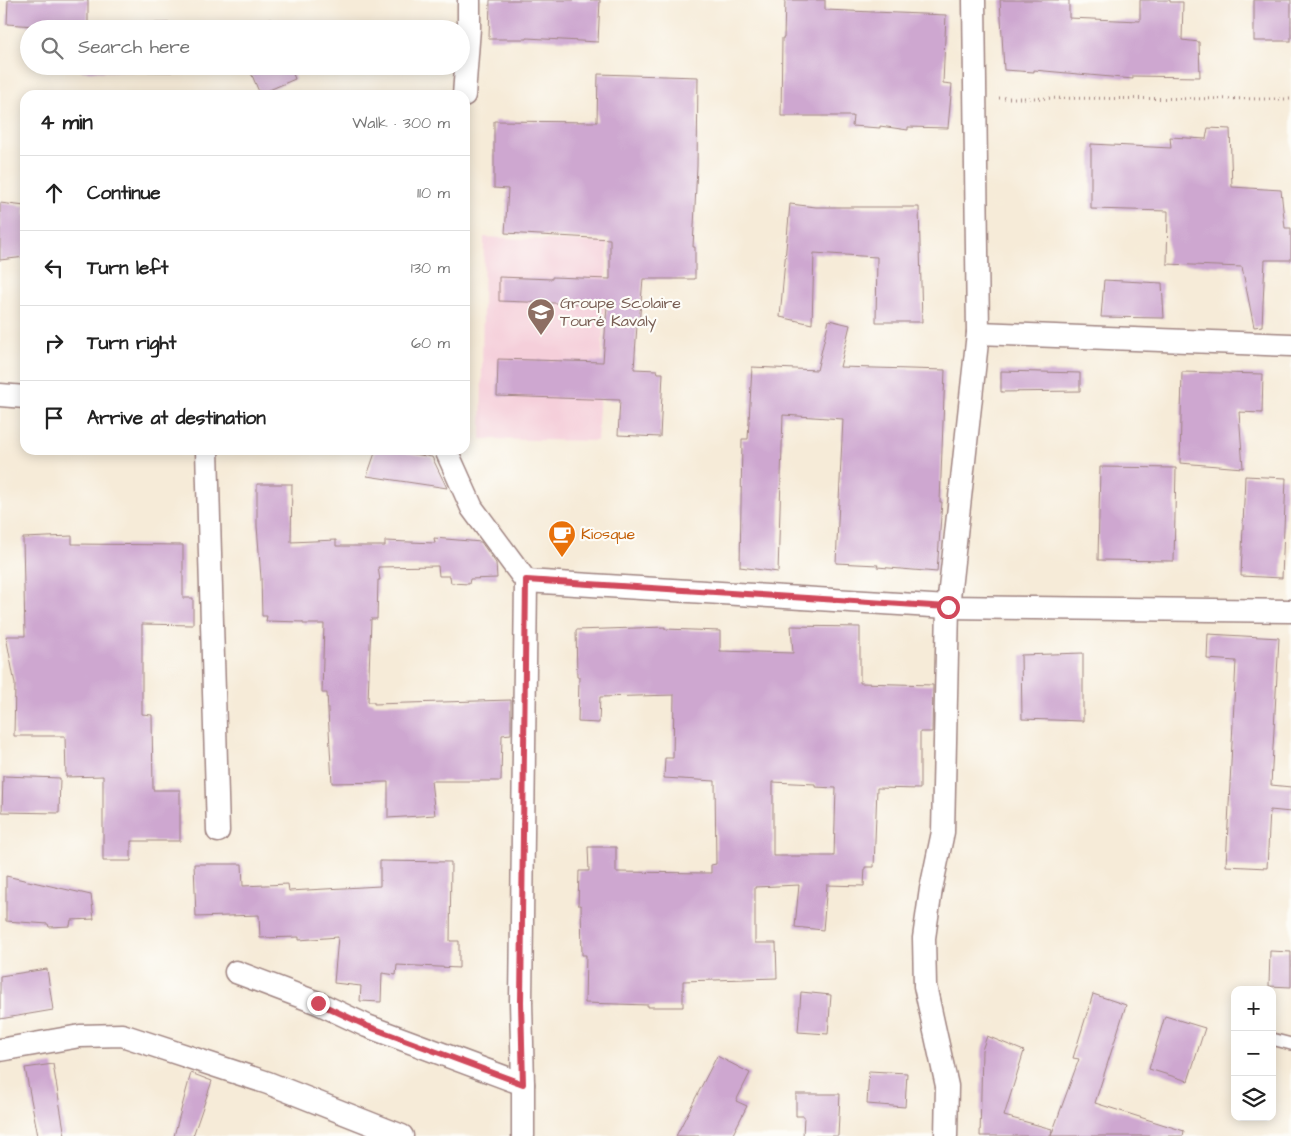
<!DOCTYPE html>
<meta charset="utf-8">
<style>
body{margin:0;font-family:"Architects Daughter",sans-serif;background:#f6f6f6;color:#222}
.controls{position:absolute;right:15px;bottom:15px;display:grid;overflow:hidden;border-radius:10px;box-shadow:0 2px 12px #0003}
.controls button{width:45px;height:45px;display:grid;place-items:center;padding:0;border:0;border-bottom:1px solid #e0e0e0;background:#fff;color:#222;font:25px sans-serif}
.stop{position:absolute;width:15px;height:15px;margin:-11px;border:4px solid #d1495b;border-radius:50%;background:#fff}
.stop.end{background:#d1495b;border-color:#fff;box-shadow:0 1px 5px #0008}
.list{margin:0;padding:0;list-style:none}
h2{display:flex;justify-content:space-between;align-items:center;height:65px;margin:0;padding:0 20px;font-size:21px}
h2 small{font-size:16px;font-weight:400;color:#767676}
.list li{display:grid;grid-template-columns:32px 1fr auto;gap:15px;align-items:center;box-sizing:border-box;height:75px;padding:0 20px;border-top:1px solid #e0e0e0}
.list b{display:block;font-size:19px;white-space:nowrap}
.list em{font-size:16px;font-style:normal;color:#767676}
.icon{flex:none;width:28px;height:28px;fill:none;stroke:currentColor;stroke-width:2;stroke-linecap:round;stroke-linejoin:round}
.map{position:relative;flex:none;width:1291px;height:1136px;overflow:hidden}
.search{position:absolute;background:#fff;box-shadow:0 2px 12px #0003;left:20px;top:20px;width:450px;height:55px;display:flex;align-items:center;gap:12px;box-sizing:border-box;padding:0 18px;border-radius:28px;color:#767676;font-size:19px}
.panel{position:absolute;background:#fff;box-shadow:0 2px 12px #0003;left:20px;top:90px;width:450px;height:365px;border-radius:15px}
.map>svg:first-child{display:block}
</style>
<div class="map">
<svg width="1291" height="1136" viewBox="0 0 1291 1136">
<rect width="100%" height="100%" fill="#fdfcf7"/>
<filter id="ink" filterUnits="userSpaceOnUse"><feTurbulence type="fractalNoise" baseFrequency=".02" numOctaves="2"/><feDisplacementMap in="SourceGraphic" scale="10" xChannelSelector="R" yChannelSelector="G"/><feConvolveMatrix kernelMatrix="1 2 1 2 8 2 1 2 1" color-interpolation-filters="sRGB"/></filter>
<filter id="wash" filterUnits="userSpaceOnUse"><feTurbulence type="fractalNoise" baseFrequency=".0096" numOctaves="4" result="noise"/><feDisplacementMap in="SourceGraphic" scale="20" xChannelSelector="R" yChannelSelector="G"/><feGaussianBlur stdDeviation="1.12" result="paint"/><feColorMatrix in="noise" values="0 0 0 0 0 0 0 0 0 0 0 0 0 0 0 0 0 1.4 0 .05"/><feComposite in="paint" operator="in"/></filter>
<g filter="url(#wash)">
<rect width="100%" height="100%" fill="#f6ebd8"/>
<!-- built -->
<path fill="#f5cfda" d="M484 237 608 243 597 441 481 439Z"/>
<g id="blocks">
<!-- building -->
<g fill="#cea7d0" fill-rule="evenodd">
<path d="M8 0H88V24L169 23V29H76L7 24Z"/>
<path d="M490 0H600L598 42 527 38V39H489Z"/>
<path d="M785 0H825V10L946 15 943 83 952 84 948 128 908 127V130L880 126V128L852 126 853 116H781L782 38H784Z"/>
<path d="M1000 0H1069V18L1140 21V0H1170V2H1183L1182 40 1199 42 1200 77 1133 76V79L1034 70V72L1004 70Z"/>
<rect x="1254" y="0" width="37" height="41"/>
<path d="M271 19 275 29H247Z"/>
<path d="M81 66H171L172 72 81 71Z"/>
<path d="M248 66H290L295 79 260 94Z"/>
<path d="M598 74 698 77 697 166 693 247H695V279H643L639 325H637L634 369 657 370 658 373H663L660 437 618 435 620 400 497 396 498 359 603 362 607 305 499 301V277L552 279V277L610 279V239L505 233 508 189 494 188V121L597 122Z"/>
<path d="M1208 128 1230 129 1232 187 1281 190 1285 228H1291V260H1265L1262 326 1254 327 1242 267 1167 264 1168 211 1091 209V144L1171 148 1170 137 1206 139Z"/>
<path d="M0 203 25 206V257L0 260Z"/>
<path d="M790 204 816 207H919L922 322H876L877 257 814 253 812 324 780 317Z"/>
<path d="M1104 280 1162 283 1164 318 1101 317Z"/>
<path d="M829 320 850 325 840 367 945 370 940 502H942L937 572 877 567 878 565 836 563 843 419 783 415 778 572 740 567 742 439H748L752 367 817 370Z"/>
<path d="M1001 371 1080 373V391L1001 392Z"/>
<path d="M1182 372 1263 374 1262 413 1239 412 1243 468 1180 463Z"/>
<path d="M376 450H390L432 457 447 488 367 476Z"/>
<path d="M1100 467 1176 468 1174 561 1098 560Z"/>
<path d="M1245 476 1286 478 1282 578 1241 576Z"/>
<path d="M257 484H292L291 542 336 540V546H385V541L435 543 434 538 481 542 496 563 497 578 470 579 469 584 451 583 450 576H439L438 566 378 567 380 580H378L377 619H371L368 702H374V704L511 700V734L502 735 501 781H431L435 815 388 818V782L332 783 327 693H322L324 624H303V622L266 621 267 616H262L261 578 257 526Z"/>
<path d="M72 536V544L183 545V598H193V625L142 624V714L152 715 153 790H180V841H131V861H103V776L66 777 65 736H14L15 684 6 636H25L23 538Z"/>
<path d="M791 626 860 627V683L933 685 932 732H920V789L877 788 874 867H865L864 886 827 885 823 930 795 927 799 885 755 887V943H776L777 978 683 981V1007H648V1005L585 1003 586 955H582L581 905H578L579 871H589L588 847H616V872L711 873V865L716 864 715 781 664 778 665 758H673L674 695 600 697 599 723 578 722 579 677H577L576 630 665 627V629L720 631V651L793 653ZM773 782 815 784V787L836 788 834 856H773Z"/>
<path d="M1208 634 1279 638 1271 785 1291 787V812L1270 810 1267 868 1226 866 1236 661 1207 659Z"/>
<path d="M1083 653V721L1022 719 1021 655Z"/>
<path d="M3 776 60 778 59 813 2 812Z"/>
<path d="M380 861 451 862 450 941H459V968L397 965 396 975 382 973 381 1002 360 1001 361 986 334 983 338 937 299 940V937L260 938 259 915 196 917 194 864H242L243 886 288 884 289 891 380 886Z"/>
<path d="M6 876 91 895 94 919 71 920 70 926 49 927 48 924 6 921Z"/>
<path d="M1270 951 1291 952V987L1269 986Z"/>
<path d="M47 969 53 1010 0 1019V976Z"/>
<path d="M801 992 831 995 828 1034 798 1032Z"/>
<path d="M1093 994 1126 1005 1095 1103 1184 1131 1183 1136H980L982 1050 987 1036 1024 1051 1004 1116 1052 1129 1051 1136 1079 1059 1073 1058Z"/>
<path d="M1165 1016 1205 1028 1188 1081 1149 1069Z"/>
<path d="M717 1056 750 1073 736 1101 747 1106 732 1136H676Z"/>
<path d="M53 1064 65 1136H38L25 1068Z"/>
<path d="M869 1071 907 1073 905 1107 867 1104Z"/>
<path d="M191 1073 212 1081 193 1136H174Z"/>
<path d="M796 1094H840L838 1136H803L804 1116H796Z"/>
</g>
</g>
</g>
<g filter="url(#ink)">
<use href="#blocks" fill-opacity="0" stroke="#a08582" stroke-width="1"/>
<g fill="none" stroke-linecap="round" stroke-linejoin="round">
<!-- lane casing -->
<g stroke="#a08582" stroke-width="14">
<path id="lane" d="M1272 1039 1291 1044"/>
</g>
<!-- street casing -->
<g stroke="#a08582" stroke-width="25">
<g id="street">
<path d="M464 95 469 28V0"/>
<path d="M978 333 1291 345"/>
<path d="M0 395 25 397"/>
<path d="M207 450 218 831"/>
<path d="M446 450 472 508 526 581 521 1002 523 1084V1136"/>
<path d="M526 581 948 607 1291 611"/>
<path d="M236 972 318 1003 367 1026 523 1084"/>
<path d="M0 1050 80 1036 122 1035 268 1083 402 1136"/>
<path d="M946 1136 947 1086 925 986 924 938 931 889 943 832 948 607 978 333 974 0"/>
</g>
</g>
<!-- path -->
<path stroke="#a08582" stroke-width="3" stroke-dasharray="1 4" stroke-linecap="butt" d="M999 98 1291 99"/>
<!-- lane -->
<use href="#lane" stroke="#fff" stroke-width="11"/>
<!-- street -->
<use href="#street" stroke="#fff" stroke-width="22"/>
</g>
</g>
<g fill="none" stroke-linecap="round" stroke-linejoin="round" filter="url(#ink)">
<!-- route -->
<path stroke="#d1495b" stroke-width="6" d="M318 1003 367 1026 523 1084 521 1002 526 580 948 607"/>
</g>
<!-- icons -->
<defs>
<g id="school-pin" transform="scale(1.4375)"><path d="M0 17L-7.5 6A9.5 9.5 0 1 1 7.5 6Z" fill="#8d6e63" stroke="#fdfcf7"/><path d="M0-5L7-2L0 1L-7-2ZM-4 1L0 2.5L4 1V4Q0 6-4 4Z" fill="#fff"/></g>
<g id="cafe-pin" transform="scale(1.4375)"><path d="M0 17L-7.5 6A9.5 9.5 0 1 1 7.5 6Z" fill="#e8710a" stroke="#fdfcf7"/><path d="M-5.5-4.5H6V0H3Q3 3.5 0 3.5H-2.5Q-5.5 3.5-5.5 0ZM3-3.2v2h1.7v-2ZM-6 4.5H4V6H-6Z" fill="#fff"/></g>
</defs>
<g fill-rule="evenodd">
<use href="#school-pin" x="541" y="312"/>
<use href="#cafe-pin" x="562" y="534"/>
</g>
<g text-anchor="middle" dominant-baseline="central" stroke-width="4.5" stroke-linejoin="round" paint-order="stroke">
<!-- education labels -->
<g font-size="16" fill="#785e54" stroke="#fdfcf7" text-anchor="start">
<text x="560" y="303">Groupe Scolaire<tspan x="560" dy="18">Touré Kavaly</tspan></text>
</g>
<!-- food labels -->
<g font-size="16" fill="#c56008" stroke="#fdfcf7" text-anchor="start">
<text x="581" y="534">Kiosque</text>
</g>
</g>
</svg>
<div class="controls">
<button>+</button>
<button>−</button>
<button><svg class="icon" aria-label="layers" viewBox="0 0 24 24"><path d="M12 4l9 5-9 5-9-5zM3 14l9 5 9-5"/></svg></button>
</div>
<div class="stop" style="left:948px;top:607px"></div>
<div class="stop end" style="left:318px;top:1003px"></div>
<div class="search"><svg class="icon" aria-label="search" viewBox="0 0 24 24"><circle cx="10" cy="10" r="6"/><path d="M15 15l6 6"/></svg>Search here</div>
<section class="panel">
<h2>4 min<small>Walk · 300 m</small></h2>
<ul class="list">
<li><svg class="icon" aria-label="ahead" viewBox="0 0 24 24"><path d="M12 20V5M6 11l6-6 6 6"/></svg><div><b>Continue</b></div><em>110 m</em></li>
<li><svg class="icon" aria-label="left" viewBox="0 0 24 24"><path d="M17 20v-9H6M10 6l-5 5 5 5"/></svg><div><b>Turn left</b></div><em>130 m</em></li>
<li><svg class="icon" aria-label="right" viewBox="0 0 24 24"><path d="M7 20v-9h11M14 6l5 5-5 5"/></svg><div><b>Turn right</b></div><em>60 m</em></li>
<li><svg class="icon" aria-label="arrive" viewBox="0 0 24 24"><path d="M6 21V4h12l-3 4 3 4H6"/></svg><div><b>Arrive at destination</b></div></li>
</ul>
</section>
</div>
